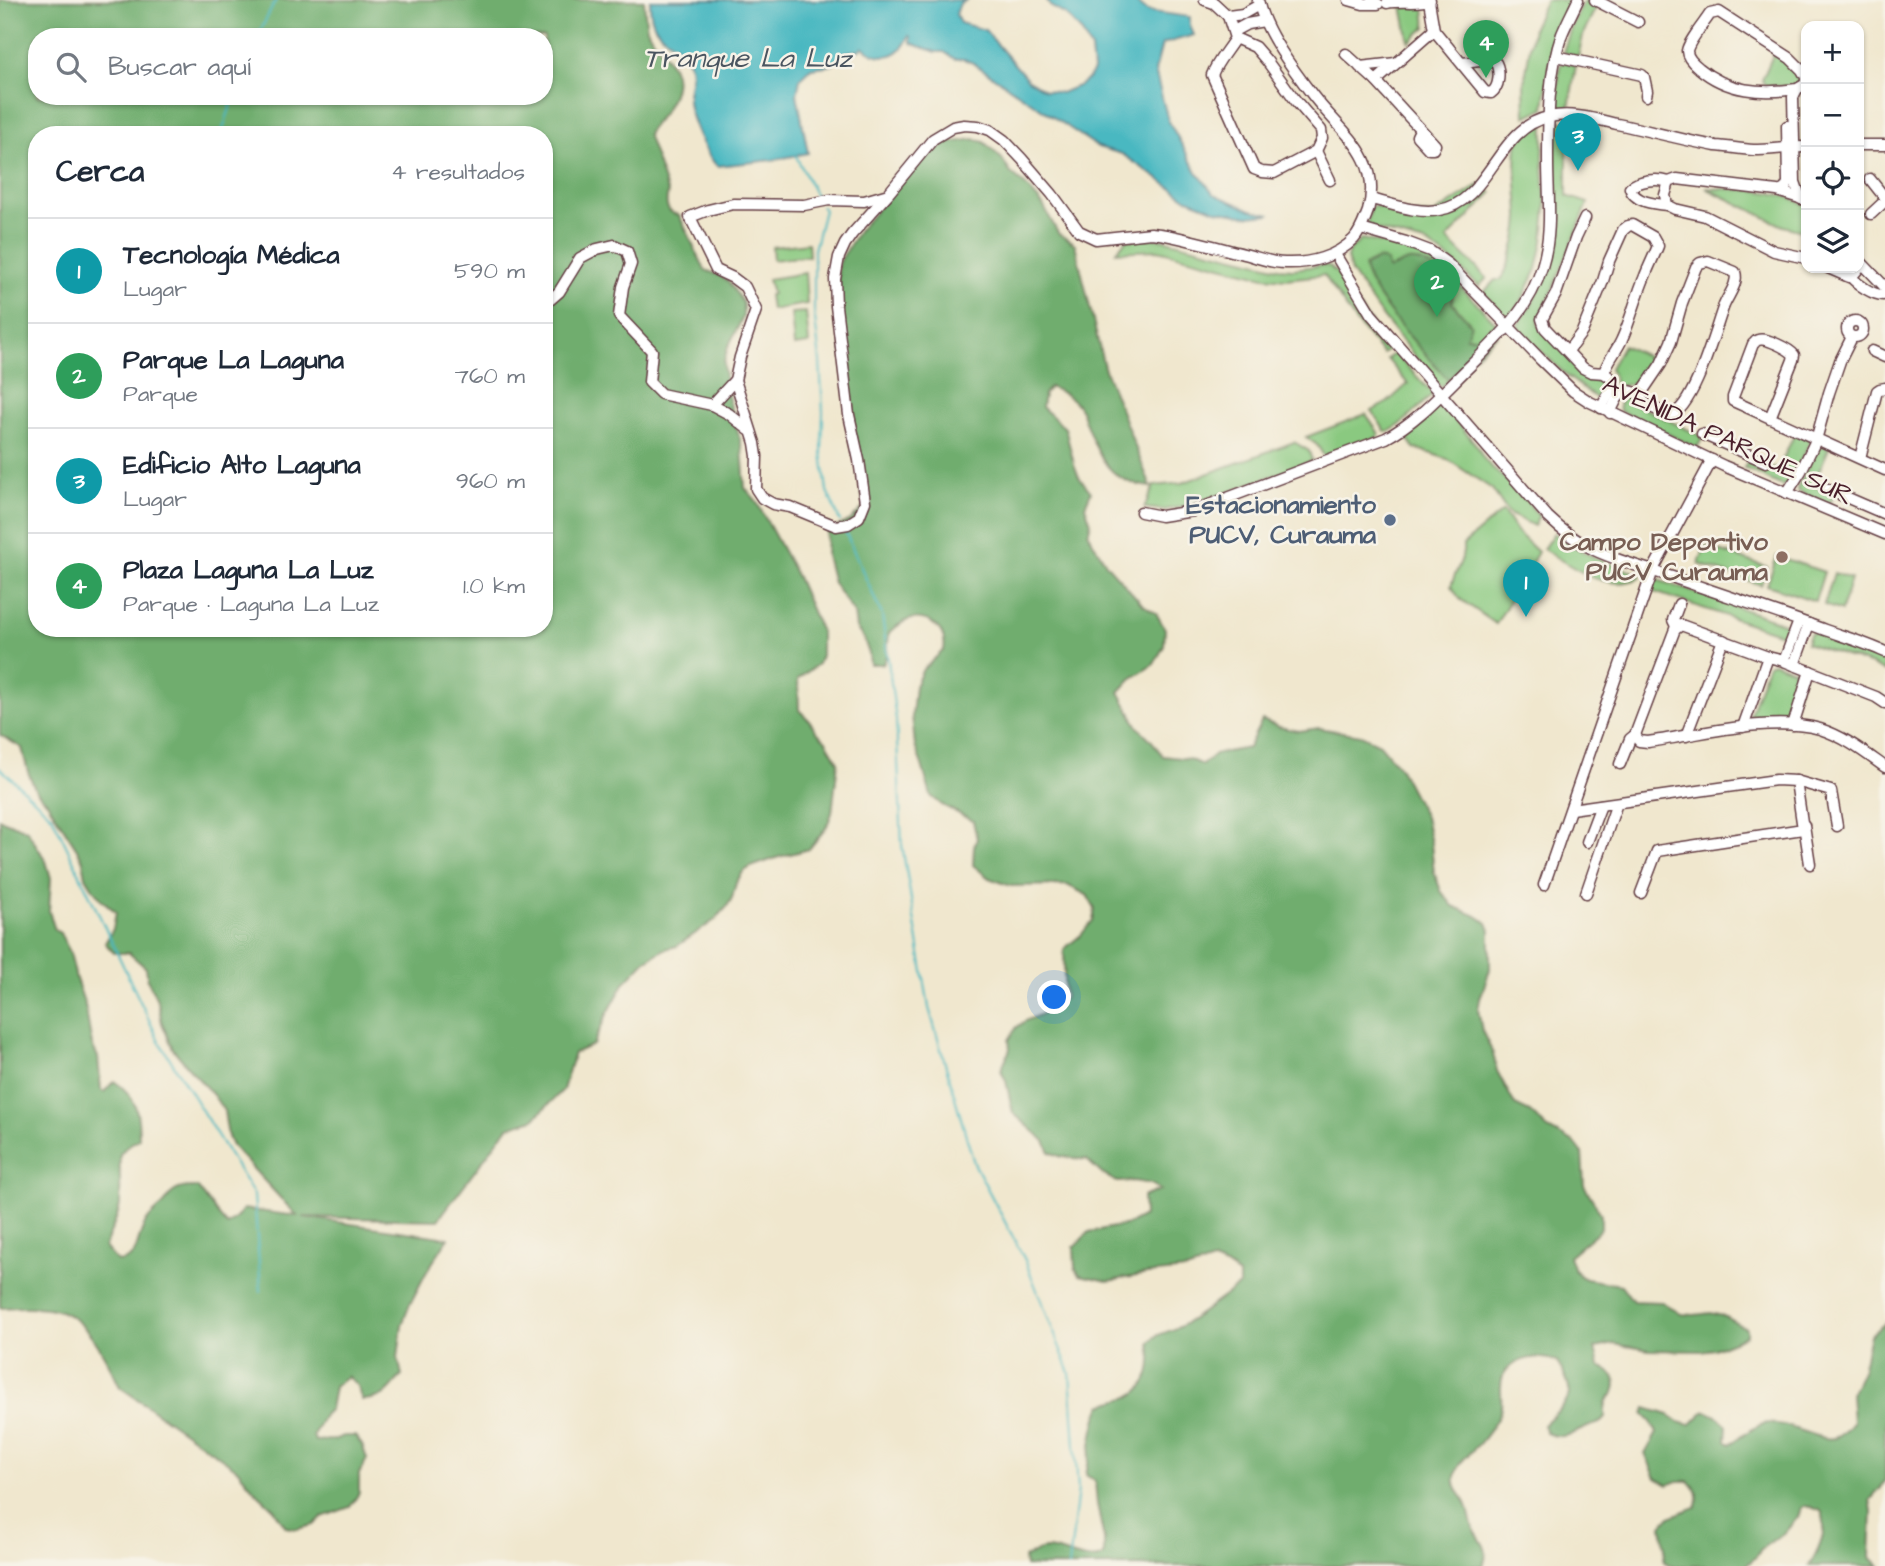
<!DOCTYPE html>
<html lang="es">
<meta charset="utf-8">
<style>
body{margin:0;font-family:"Architects Daughter",sans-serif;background:#f2f2f3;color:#1f2937}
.controls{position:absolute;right:21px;top:21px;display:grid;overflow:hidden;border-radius:14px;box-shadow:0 2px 5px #0004}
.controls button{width:63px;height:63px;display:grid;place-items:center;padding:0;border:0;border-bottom:2px solid #e0e1e3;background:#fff;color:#1f2937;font:35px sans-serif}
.you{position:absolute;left:1055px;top:998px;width:24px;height:24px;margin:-18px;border:5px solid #fff;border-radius:50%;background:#1a73e8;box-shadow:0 0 0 10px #1a73e833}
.badge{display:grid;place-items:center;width:46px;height:46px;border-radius:50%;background:#b45309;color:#fff;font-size:23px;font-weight:700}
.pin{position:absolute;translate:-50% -58px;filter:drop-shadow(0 2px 4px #0008)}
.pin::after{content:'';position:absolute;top:37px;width:24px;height:21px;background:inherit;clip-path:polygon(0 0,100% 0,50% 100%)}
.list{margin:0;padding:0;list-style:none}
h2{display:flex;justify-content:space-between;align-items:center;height:91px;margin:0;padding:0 28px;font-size:30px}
h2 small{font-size:23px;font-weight:400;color:#747a83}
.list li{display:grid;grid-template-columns:46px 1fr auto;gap:21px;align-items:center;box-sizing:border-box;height:105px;padding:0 28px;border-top:2px solid #e0e1e3}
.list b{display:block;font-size:26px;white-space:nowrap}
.list p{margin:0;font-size:23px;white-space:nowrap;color:#747a83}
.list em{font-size:23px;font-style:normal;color:#747a83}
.icon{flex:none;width:38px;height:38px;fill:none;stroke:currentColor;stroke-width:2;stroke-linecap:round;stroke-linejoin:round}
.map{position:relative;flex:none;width:1885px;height:1566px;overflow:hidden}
.search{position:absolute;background:#fff;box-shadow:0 2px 5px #0004;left:28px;top:28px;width:525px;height:77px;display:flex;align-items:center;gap:18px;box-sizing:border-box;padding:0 24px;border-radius:28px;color:#747a83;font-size:26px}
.panel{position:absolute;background:#fff;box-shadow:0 2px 5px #0004;left:28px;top:126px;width:525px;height:511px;border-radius:28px}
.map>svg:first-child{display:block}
</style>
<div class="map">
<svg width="1885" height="1566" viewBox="0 0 1885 1566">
<rect width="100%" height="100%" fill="#f7f3e8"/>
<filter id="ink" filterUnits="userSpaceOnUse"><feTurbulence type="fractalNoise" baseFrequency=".0143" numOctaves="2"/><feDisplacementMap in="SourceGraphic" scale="14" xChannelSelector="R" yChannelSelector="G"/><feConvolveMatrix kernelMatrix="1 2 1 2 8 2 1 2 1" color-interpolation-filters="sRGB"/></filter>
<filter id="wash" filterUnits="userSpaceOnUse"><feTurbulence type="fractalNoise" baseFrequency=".00686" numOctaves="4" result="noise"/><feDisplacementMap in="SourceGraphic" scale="28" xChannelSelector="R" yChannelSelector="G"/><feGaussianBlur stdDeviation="1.57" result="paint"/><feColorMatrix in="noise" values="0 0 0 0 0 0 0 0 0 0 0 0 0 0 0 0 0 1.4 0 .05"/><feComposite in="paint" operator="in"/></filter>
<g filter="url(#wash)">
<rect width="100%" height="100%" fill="#f0e7ce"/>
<!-- green -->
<g fill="#8ac980" stroke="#6a7456" stroke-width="2">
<path d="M1546 0H1572C1552 40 1549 64 1544 108L1525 117 1524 85 1533 27Z"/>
<path d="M1584 1 1597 5 1584 32 1578 57 1563 52 1571 28Z"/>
<path d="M1402 6 1421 7 1424 9 1426 27 1409 42Z"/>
<path d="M1774 53 1796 72 1800 81 1795 86H1766L1762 80Z"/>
<path d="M1565 62 1576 65 1569 108H1558L1556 105 1560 65Z"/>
<path d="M1555 121H1567V196L1588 203 1552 292 1539 318 1538 325 1584 374C1591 379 1599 375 1606 380L1607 385 1600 398H1596L1567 376 1521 332 1518 325 1533 302 1551 261 1555 230 1553 151Z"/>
<path d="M1544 123 1543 164 1546 207 1543 241 1537 269 1519 306 1510 315H1505L1483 293 1495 280H1501C1511 262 1518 238 1519 217 1519 199 1512 151 1520 136 1525 129 1536 126 1544 123Z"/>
<path d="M1481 184 1492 193 1447 239 1487 278 1479 286 1450 260 1428 244 1366 227 1371 207 1374 206 1412 214 1432 215Z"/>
<path d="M1706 188C1737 190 1780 188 1806 206V232L1783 226Z"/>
<path d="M1148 238 1162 239 1279 268 1293 269 1324 265 1329 266 1338 274 1357 305 1391 348 1383 354 1355 321 1324 275 1286 279 1264 277 1158 250 1116 252 1126 240Z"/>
<path d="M1362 239 1390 245 1428 258 1443 269 1498 325V334L1442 386 1438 385 1379 312 1351 272 1347 258 1349 251Z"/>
<path d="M808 243 809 256 773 260 772 247Z"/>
<path d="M805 273 807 304 771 310 769 295 772 294 768 279Z"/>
<path d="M806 312 809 344 794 346 791 313Z"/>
<path d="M1623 345 1656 361 1639 386 1628 384 1619 387 1615 384C1615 375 1610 374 1610 368Z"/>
<path d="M1395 353 1433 394 1400 425 1388 432 1385 431 1372 411 1388 402 1408 384 1387 359Z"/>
<path d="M1626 394 1632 396 1635 404 1703 437 1697 448 1620 411 1619 404Z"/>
<path d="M1439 404H1442L1478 447C1483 463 1499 474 1512 485 1521 494 1530 506 1539 516L1534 526 1509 514 1492 489 1447 459 1414 448 1405 435Z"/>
<path d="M1366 414 1379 434 1378 437 1324 456 1317 445 1306 437Z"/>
<path d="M1795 433 1810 439V442L1797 469 1787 484 1782 486 1744 468 1749 458 1778 470Z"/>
<path d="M1294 442 1309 451 1312 461 1195 504 1164 510 1144 508 1154 486 1182 483Z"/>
<path d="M1821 445 1829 448 1813 485 1833 493V498L1828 505 1798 491 1797 488 1818 447Z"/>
<path d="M1503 511 1516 531 1538 552 1496 624 1460 599 1451 586C1455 571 1465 559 1463 545Z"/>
<path d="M1554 533C1581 554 1607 563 1639 574L1641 577C1608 595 1571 566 1543 549Z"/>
<path d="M1705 546 1767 567 1761 585 1699 564Z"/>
<path d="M1777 556 1824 572 1815 601 1767 585Z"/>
<path d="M1834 573 1851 579 1841 611 1824 605Z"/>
<path d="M1658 580 1789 625 1790 629 1787 636 1651 591 1655 582Z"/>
<path d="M1813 632 1885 660V672L1872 665 1806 643 1809 634Z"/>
<path d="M1774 662 1802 673 1803 676 1787 720 1751 721 1749 717 1768 664Z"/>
</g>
<!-- forest -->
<g fill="#6fad6e" stroke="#5c664c" stroke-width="2" fill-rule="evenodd">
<path d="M0 0H644C645 9 645 19 647 28 654 49 680 62 675 86 672 105 658 119 647 134L668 193C665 204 666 213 679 215L705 270 719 275 728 281 743 303V317L728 347 724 361V370L728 396 742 447 745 488 755 499 797 577 821 632V655L818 664 798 679 799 710 809 720 817 732 826 741 838 762 832 813 826 828 809 849 779 857 751 867 743 872 736 883 732 898 726 908 715 920 677 946 665 949 645 961 625 982 605 1018 593 1045 574 1053 563 1090 534 1119 508 1127 438 1220 303 1217 448 1238 426 1273 410 1304 402 1325 398 1358 402 1375C388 1391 385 1399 362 1400L356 1384 347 1376 334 1387 330 1409 324 1415 313 1435 315 1441 333 1440 344 1436H355L362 1445 367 1459 359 1474V1493L350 1507 322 1517 314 1525 297 1529 286 1527 273 1508 255 1491 237 1469 120 1387C107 1360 91 1323 60 1311 45 1305 16 1307 0 1308V819L27 830 46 861 51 878 49 911 55 930 60 933 70 952 76 979 85 1005 92 1045 98 1057 101 1090 104 1092 114 1081C137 1096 139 1113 139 1139L127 1146 120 1154C119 1170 121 1188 120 1204 118 1220 109 1232 105 1247L117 1262C141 1260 135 1240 145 1224 150 1215 157 1211 164 1204 167 1201 168 1197 171 1194 178 1187 187 1187 197 1187 208 1200 216 1214 227 1225L236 1218 243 1209 297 1216 232 1146 228 1137 224 1111 214 1096 188 1067 173 1049 162 1023 158 1002 148 981 146 968 129 953H114L105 943 113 929 116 912 102 900 94 890 86 877 83 861 77 849 47 802 36 791 28 772 22 748 0 735ZM37 37H544V96H37ZM37 135H544V628H37Z"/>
<path d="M974 139 984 142 1002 159 1010 172 1027 187 1043 205 1058 233 1075 244 1104 367 1151 487C1110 483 1100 459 1086 424 1084 420 1083 413 1080 409 1074 397 1061 392 1050 387L1044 394 1042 407 1065 428 1074 464 1079 477 1091 492 1085 506 1091 523 1088 534 1107 565 1142 604 1156 613 1165 629 1164 646 1154 664 1131 679 1119 692 1138 727 1151 740 1163 756 1189 759 1202 765 1215 754 1248 748 1262 720 1279 727 1299 731 1319 728 1361 735 1380 744 1399 767 1425 817 1431 843 1434 872 1441 891 1453 906 1479 917 1487 923 1490 930V969L1480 999 1478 1009 1482 1031 1493 1053 1497 1071 1515 1105 1530 1112 1548 1129 1575 1143 1582 1152 1584 1185 1601 1214V1229L1569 1256 1574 1270 1580 1276 1586 1279 1621 1285 1633 1301 1662 1302 1681 1314 1694 1315 1711 1313 1726 1317 1746 1328V1336L1714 1349 1701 1351 1649 1350 1614 1344 1595 1348 1599 1366C1610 1370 1620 1379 1614 1392 1612 1395 1609 1398 1607 1401 1604 1407 1605 1413 1605 1418 1600 1424 1597 1424 1590 1426 1575 1432 1563 1441 1546 1433L1543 1425C1570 1400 1579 1395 1556 1361 1541 1356 1524 1356 1510 1367 1493 1380 1507 1401 1498 1417 1494 1424 1488 1433 1483 1439 1472 1454 1453 1462 1455 1483 1456 1491 1461 1494 1465 1501 1470 1509 1469 1519 1473 1527 1480 1543 1491 1546 1483 1566H1025L1024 1558C1031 1554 1037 1550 1045 1549 1066 1549 1084 1566 1104 1556V1539L1097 1504 1095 1481 1086 1475C1091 1452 1092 1425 1102 1405 1111 1401 1121 1400 1129 1397 1152 1386 1153 1364 1150 1342 1158 1332 1168 1333 1179 1327 1200 1316 1219 1299 1239 1286V1275L1226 1266 1213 1261 1186 1270 1147 1274 1115 1280 1107 1281 1080 1275 1075 1268 1074 1247 1089 1232 1129 1224 1144 1216 1143 1197 1160 1190 1151 1184 1133 1181 1117 1182 1102 1174 1087 1160 1059 1156 1050 1152 1045 1141 1013 1113 1006 1081 1001 1070 1010 1049 1009 1040 1016 1028 1025 1021 1046 1012 1065 998C1063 981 1065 965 1064 949L1081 935 1093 920 1095 909 1087 895 1067 885 1011 886 989 878 973 865 974 846 977 839 973 821 942 805 931 796 922 765 915 746 912 715 915 686 923 669 944 650C948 629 927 614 908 620 901 622 895 628 889 633L887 655 883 664H870L869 654 864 639 856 628 854 613 833 583 826 555 827 532 851 520 864 507 837 309 838 264 859 230 921 159 947 143Z"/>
<path d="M1378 259 1387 261 1388 269C1395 268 1402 262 1409 261 1423 259 1438 273 1451 277L1453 292 1452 303 1471 324 1466 337H1481L1492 326 1495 336 1448 380C1428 356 1368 295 1364 266Z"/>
<path d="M1885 1323V1480L1881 1488 1870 1500 1872 1511 1870 1557 1880 1566H1809C1818 1551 1830 1528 1821 1511L1806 1505 1801 1508 1798 1517 1786 1531 1761 1549 1756 1557 1745 1566H1672L1664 1562 1665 1547 1662 1525 1669 1517 1696 1507C1701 1496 1697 1489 1689 1481H1678L1668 1485 1656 1478 1645 1454 1657 1433 1650 1420 1644 1414 1646 1408 1669 1415 1679 1422 1690 1425 1702 1413 1706 1411 1718 1417 1727 1425 1726 1440 1730 1444C1740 1438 1751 1428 1763 1424 1785 1418 1821 1445 1837 1437 1843 1434 1848 1427 1853 1422L1851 1394 1862 1371 1870 1335Z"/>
</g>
<!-- water -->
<path fill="#49b8c1" stroke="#4a6c76" stroke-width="2" d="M650 0H968L960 3 956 14 960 23 985 30 1028 80 1045 90 1061 93 1080 85 1088 79 1093 70 1091 49 1081 31 1066 15 1050 6 1047 0H1134L1147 11 1190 17V26L1194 35 1162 44 1155 71 1168 120 1197 172 1214 194 1251 210 1271 214 1248 216 1216 210 1188 199 1122 154 1098 147 973 63 964 59H955L944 52H936L911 43V37L909 36C900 58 881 62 863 47L859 50 843 53 832 65 811 68 800 79 797 94 808 153 773 160 717 166C706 155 689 117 688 101 687 88 694 76 689 63 677 35 649 43 650 0Z"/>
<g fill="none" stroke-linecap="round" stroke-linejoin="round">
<!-- stream -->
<g stroke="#49b8c1" stroke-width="2">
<path d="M257 37 276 0"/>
<path d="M221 135 234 96"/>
<path d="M796 156 817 198"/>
<path d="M821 206 824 210 814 250V310L820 362 823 412 822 453 827 491 840 521"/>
<path d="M844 529 882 615 896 720 902 845 929 1008 974 1163 1025 1260 1070 1373 1078 1489 1069 1566"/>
<path d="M0 768 52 816 159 1041 254 1195 261 1291"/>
</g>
</g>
</g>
<g filter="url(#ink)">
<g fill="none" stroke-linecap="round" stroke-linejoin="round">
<!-- minor casing -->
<g stroke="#633d43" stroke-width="13">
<g id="minor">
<path d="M1205 0 1214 3 1228 16"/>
<path d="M1349 0 1363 4H1378"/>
<path d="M1595 0 1638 22"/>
<path d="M1429 1 1434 30 1485 92 1491 93C1500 87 1500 71 1496 63L1489 60 1462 63"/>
<path d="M1387 3C1401 0 1416 4 1430 0"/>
<path d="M1228 16 1235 38C1228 50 1217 61 1212 75L1254 169 1262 172 1274 173 1316 151 1322 138 1321 130 1296 101 1267 61 1255 47 1235 38"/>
<path d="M1228 16 1243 14 1259 5"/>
<path d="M1234 31 1247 24 1264 21"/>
<path d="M1346 54 1376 81 1435 145 1433 149H1429L1417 136 1420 130"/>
<path d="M1556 56 1642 75 1644 77 1647 91 1646 96"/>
<path d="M1360 67 1396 63"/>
<path d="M1376 81 1434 30"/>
<path d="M1797 89C1762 94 1727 92 1699 68 1694 64 1687 58 1687 51 1688 42 1705 22 1710 14L1719 12 1790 58 1802 70 1806 77V82L1804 85 1797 89 1793 97 1795 182 1801 199"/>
<path d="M1859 145H1885"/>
<path d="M1316 151 1330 180"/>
<path d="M1870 179 1885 198"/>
<path d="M1781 191 1785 189 1788 183 1787 126"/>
<path d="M1371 199C1392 204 1417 214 1439 210 1489 203 1497 127 1549 117 1572 112 1595 119 1617 124 1650 131 1683 140 1716 146 1728 147 1741 149 1753 150 1771 150 1789 147 1806 147"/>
<path d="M1803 199 1777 191 1677 179 1669 182 1665 195 1667 205 1675 209 1705 216 1774 251 1806 258"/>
<path d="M1667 205C1654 204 1634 202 1630 188 1639 180 1657 178 1669 182"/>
<path d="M1871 214 1885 201"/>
<path d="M1585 218 1576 237 1556 294 1542 319 1545 328 1583 368 1591 372 1604 373 1611 378 1613 384 1611 390 1601 408"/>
<path d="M1361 229 1406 242 1430 251 1448 264 1541 360 1573 391 1590 402 1724 466 1885 534"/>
<path d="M1335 254 1371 314 1548 517C1588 556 1622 560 1672 577 1723 595 1774 611 1825 630 1845 637 1866 643 1885 652"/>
<path d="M1860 261 1885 287"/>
<path d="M1828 268 1849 277 1853 275 1859 268"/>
<path d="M1851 277C1858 285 1873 295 1883 295L1885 292"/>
<path d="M544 305 559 292 580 258 597 249 614 245 627 251 631 264 623 287 619 316 652 351 649 382 661 394 712 405 729 414 749 430"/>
<circle cx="1855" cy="329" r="8"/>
<path d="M1568 351 1582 332 1603 281 1609 261 1623 230 1628 226 1632 225 1653 237 1658 246C1654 256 1649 266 1645 276 1636 297 1631 319 1622 339 1617 351 1607 361 1604 373"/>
<path d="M1872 351 1885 357"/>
<path d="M735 380 755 443 757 456 756 489 762 498 773 504 790 507 836 526 848 524 859 517 865 502 859 460 849 415 836 306 835 279 839 257 845 244 852 234 888 194 933 139 953 127 964 125 978 126 990 130 1004 140 1022 159 1052 194 1079 231 1096 239 1151 233 1160 234C1188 239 1216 247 1244 254 1257 257 1271 263 1285 263 1310 264 1336 257 1354 239 1361 231 1364 221 1368 211 1383 157 1342 133 1314 97 1294 71 1264 31 1258 0"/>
<path d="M712 405 735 380 740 357 756 310 745 287 733 278 716 270 690 217 708 210 733 204 804 205 829 200 864 201 885 195"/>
<path d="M1610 413C1618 397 1620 384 1640 395 1643 407 1659 410 1671 415 1694 408 1715 330 1723 308 1727 296 1739 284 1735 272L1708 261 1700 263 1696 267 1682 303 1671 342 1661 364 1640 395"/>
<path d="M1770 418 1793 360 1794 355C1789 349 1766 337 1758 340 1756 340 1755 343 1753 344L1733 397V401L1885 470"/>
<path d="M1702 434 1766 462"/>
<path d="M1860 458 1877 391 1880 389 1885 388"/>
<path d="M1825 488 1885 514"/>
<path d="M1787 493 1801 471 1816 440 1829 393 1840 361 1852 337"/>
<path d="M1141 512 1161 516 1193 511 1386 438C1418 421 1444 391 1471 365 1500 336 1530 308 1542 267 1553 232 1548 197 1548 161 1548 119 1548 74 1562 34 1567 22 1573 11 1578 0"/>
<path d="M1677 628 1673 620 1679 604"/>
<path d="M1784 661 1799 621"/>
<path d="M1794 665 1809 624"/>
<path d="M1793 725 1810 671"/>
<path d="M1743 727 1768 657"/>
<path d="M1635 735 1639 741 1648 742C1698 735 1772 715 1820 729 1845 737 1864 752 1885 767"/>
<path d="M1686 736 1723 640"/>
<path d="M1620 764 1630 739 1635 735 1675 629 1681 625 1768 657 1784 661 1876 697 1885 703"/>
<path d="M1796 781 1831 791 1837 826"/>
<path d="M1571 809 1776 780 1796 781 1803 829 1657 851 1641 893"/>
<path d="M1804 825 1810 864"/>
<path d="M1587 842 1601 805"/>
<path d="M1544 885 1653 570 1712 460"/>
<path d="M1586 893 1617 803"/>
</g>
</g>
<!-- minor -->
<use href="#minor" stroke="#fff" stroke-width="10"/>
</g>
</g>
<!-- markers -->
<circle fill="#5c6f8a" stroke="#f7f3e8" stroke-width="2.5" cx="1390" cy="520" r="7"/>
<circle fill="#8d6e63" stroke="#f7f3e8" stroke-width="2.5" cx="1782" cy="557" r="7"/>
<g text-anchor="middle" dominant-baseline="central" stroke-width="5" stroke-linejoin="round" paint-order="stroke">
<!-- street labels -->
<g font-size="26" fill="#4a1f2b" stroke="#f7f3e8">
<text transform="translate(1728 440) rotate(25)">AVENIDA PARQUE SUR</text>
</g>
<!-- service labels -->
<g font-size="26" font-weight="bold" fill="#4e5e75" stroke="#f7f3e8" text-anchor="end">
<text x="1376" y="505">Estacionamiento<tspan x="1376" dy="30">PUCV, Curauma</tspan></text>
</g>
<!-- education labels -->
<g font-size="26" font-weight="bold" fill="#785e54" stroke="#f7f3e8" text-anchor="end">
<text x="1768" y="542">Campo Deportivo<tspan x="1768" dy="30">PUCV Curauma</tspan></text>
</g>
<!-- water labels -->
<g font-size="28" font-style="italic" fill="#4a5560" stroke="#f7f3e8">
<text x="748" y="58">Tranque La Luz</text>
</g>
</g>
</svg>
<div class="controls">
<button>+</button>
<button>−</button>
<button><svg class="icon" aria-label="locate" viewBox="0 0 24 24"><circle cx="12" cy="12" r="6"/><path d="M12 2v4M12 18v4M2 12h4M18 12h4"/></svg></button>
<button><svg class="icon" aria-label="layers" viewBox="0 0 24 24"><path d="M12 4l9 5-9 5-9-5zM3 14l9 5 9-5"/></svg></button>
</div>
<div class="you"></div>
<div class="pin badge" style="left:1526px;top:617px;background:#0f9aa8">1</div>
<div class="pin badge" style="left:1437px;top:317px;background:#2e9e5b">2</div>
<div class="pin badge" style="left:1578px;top:171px;background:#0f9aa8">3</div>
<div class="pin badge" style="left:1486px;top:78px;background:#2e9e5b">4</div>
<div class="search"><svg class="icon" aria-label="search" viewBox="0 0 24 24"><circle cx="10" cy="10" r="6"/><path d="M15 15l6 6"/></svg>Buscar aquí</div>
<section class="panel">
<h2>Cerca<small>4 resultados</small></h2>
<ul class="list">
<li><span class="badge" style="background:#0f9aa8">1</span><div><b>Tecnología Médica</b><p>Lugar</p></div><em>590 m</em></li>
<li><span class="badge" style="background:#2e9e5b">2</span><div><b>Parque La Laguna</b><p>Parque</p></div><em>760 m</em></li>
<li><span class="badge" style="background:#0f9aa8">3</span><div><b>Edificio Alto Laguna</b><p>Lugar</p></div><em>960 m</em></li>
<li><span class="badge" style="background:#2e9e5b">4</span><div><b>Plaza Laguna La Luz</b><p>Parque · Laguna La Luz</p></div><em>1.0 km</em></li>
</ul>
</section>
</div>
